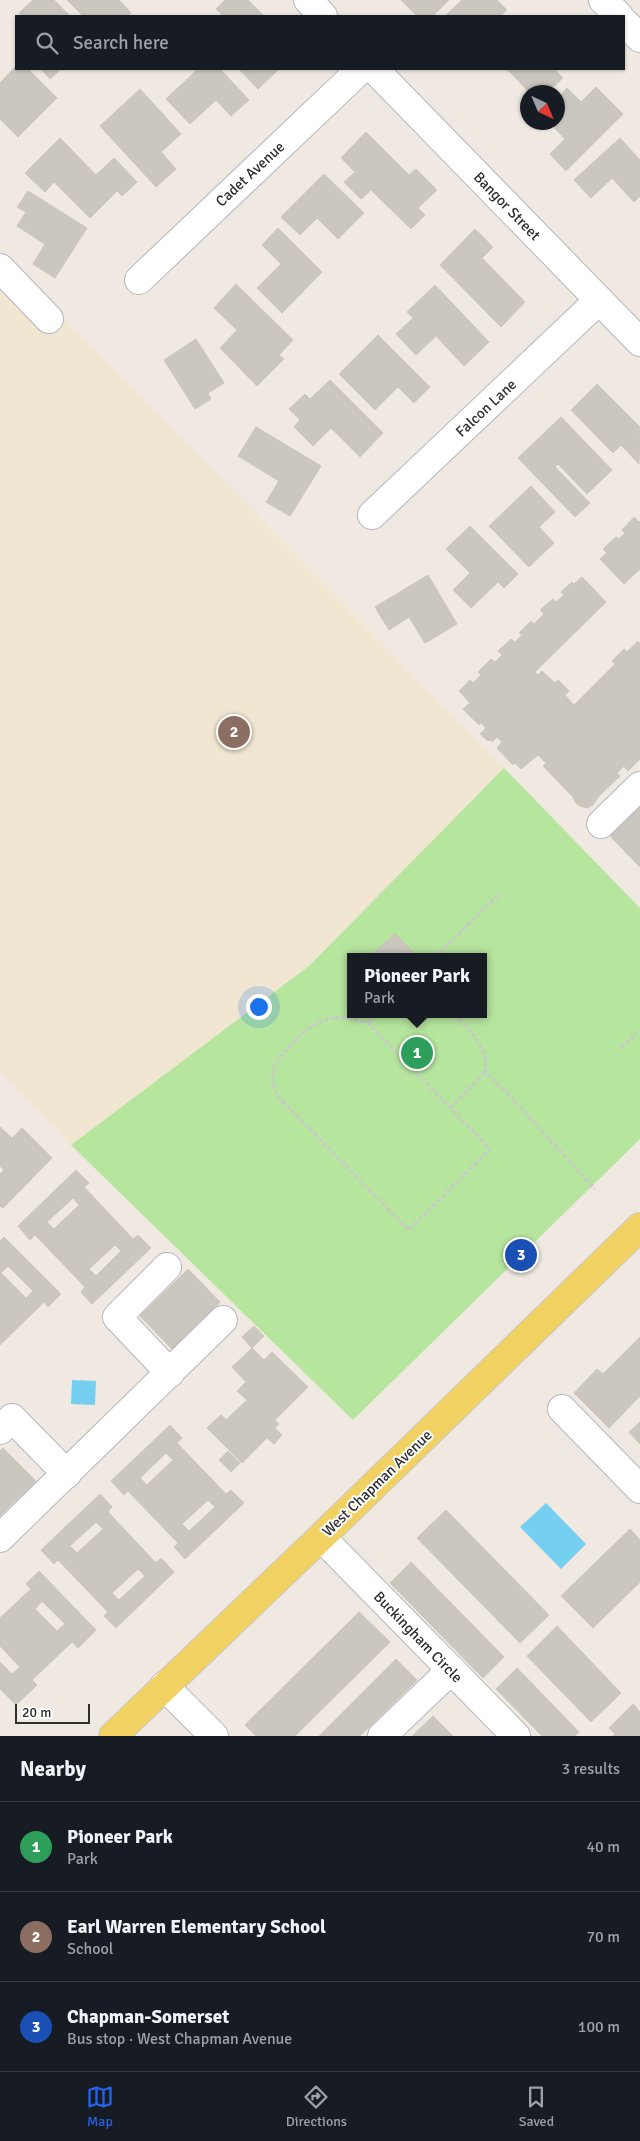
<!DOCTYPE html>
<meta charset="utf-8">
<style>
body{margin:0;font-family:Signika,sans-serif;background:#20242c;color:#f1f3f6}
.compass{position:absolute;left:520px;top:85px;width:45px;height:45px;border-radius:50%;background:#171b24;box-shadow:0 1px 4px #0004;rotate:136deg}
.scale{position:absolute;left:15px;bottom:12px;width:75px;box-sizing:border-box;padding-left:5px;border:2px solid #2e2e2e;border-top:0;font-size:14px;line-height:18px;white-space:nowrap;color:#2e2e2e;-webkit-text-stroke:4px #fff;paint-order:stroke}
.you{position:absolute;left:258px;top:1006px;width:18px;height:18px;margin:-12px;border:4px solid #fff;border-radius:50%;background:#1a73e8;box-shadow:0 0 0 8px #1a73e833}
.badge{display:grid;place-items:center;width:32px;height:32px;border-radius:50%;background:#2563eb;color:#fff;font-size:16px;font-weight:700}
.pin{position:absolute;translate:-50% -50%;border:2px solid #fff;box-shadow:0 1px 5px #0006}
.popup{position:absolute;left:347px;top:953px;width:140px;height:65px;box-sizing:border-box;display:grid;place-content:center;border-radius:0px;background:#171b24;filter:drop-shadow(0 1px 4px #0005);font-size:16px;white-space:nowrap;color:#9ea1a6}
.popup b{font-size:19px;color:#f1f3f6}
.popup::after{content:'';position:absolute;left:50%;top:100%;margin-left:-10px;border:10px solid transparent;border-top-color:#171b24}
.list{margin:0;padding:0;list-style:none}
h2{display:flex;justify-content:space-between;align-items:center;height:65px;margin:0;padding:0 20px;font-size:21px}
h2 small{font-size:16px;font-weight:400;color:#9ea1a6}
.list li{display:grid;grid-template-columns:32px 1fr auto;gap:15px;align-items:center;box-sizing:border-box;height:90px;padding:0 20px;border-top:1px solid #363941}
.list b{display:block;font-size:19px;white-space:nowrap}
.list p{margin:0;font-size:16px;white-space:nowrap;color:#9ea1a6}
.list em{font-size:16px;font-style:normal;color:#9ea1a6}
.icon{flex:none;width:28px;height:28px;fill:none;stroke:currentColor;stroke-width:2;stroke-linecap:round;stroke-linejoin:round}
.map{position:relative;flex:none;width:640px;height:1736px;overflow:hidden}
.search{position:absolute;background:#171b24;box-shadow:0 1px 4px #0004;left:15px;right:15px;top:15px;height:55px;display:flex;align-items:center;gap:12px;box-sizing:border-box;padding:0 18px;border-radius:0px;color:#9ea1a6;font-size:19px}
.sheet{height:335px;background:#171b24}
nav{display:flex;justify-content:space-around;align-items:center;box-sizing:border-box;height:70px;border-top:1px solid #363941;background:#171b24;font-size:14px;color:#9ea1a6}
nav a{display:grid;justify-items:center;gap:2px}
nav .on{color:#2563eb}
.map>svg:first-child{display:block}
</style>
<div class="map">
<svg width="640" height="1736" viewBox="0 0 640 1736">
<rect width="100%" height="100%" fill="#efe9e1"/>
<!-- education -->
<path fill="#f0e6d1" d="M0 253 504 768 309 966 71 1145 0 1071Z"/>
<!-- green -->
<path fill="#b6e59e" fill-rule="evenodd" d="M504 768 640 908V1139L353 1420 71 1145 309 966ZM351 957H483V1014H351Z"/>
<!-- water -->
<g fill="#75cff0">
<path d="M72 1380 96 1381 95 1405 71 1404Z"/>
<path d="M546 1503 586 1544 561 1569 520 1527Z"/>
</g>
<!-- building -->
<g fill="#cbc7bf" stroke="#cbc5ba" fill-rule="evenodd">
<path d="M33 0H54L70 16H23L19 13Z"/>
<path d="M67 0H119L131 13 128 16H83Z"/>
<path d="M225 0H248L264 16H223L216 9Z"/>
<path d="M401 0H449L433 16H417Z"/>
<path d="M462 0H497L507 10 500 16H445Z"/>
<path d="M16 66V69H28L57 98 18 137 0 119V83Z"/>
<path d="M41 69H61L50 79Z"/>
<path d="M198 69H220L249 100 231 116 216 100 190 124 166 99Z"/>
<path d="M239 69H279L258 89Z"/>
<path d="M507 69H554L563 78 548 92H529Z"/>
<path d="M596 87 623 114 566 171 550 154 565 139 549 122H558V98L567 88 581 102Z"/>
<path d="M140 89 181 134 161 152 176 169 156 187 100 126Z"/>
<path d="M366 132 409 175 416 169 437 190 418 208 425 215 411 229 371 190 361 199 344 182 355 172 341 158Z"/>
<path d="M60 138 96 175 114 158 137 182 122 196 117 191 90 218 54 182 45 192 25 173Z"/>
<path d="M620 138 640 160V196L634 202 612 178 591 198 574 180Z"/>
<path d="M324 174 364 213 338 239 317 218 300 235 281 217Z"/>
<path d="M28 191 87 228 55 278 33 264 45 244 17 226 26 212 17 207Z"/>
<path d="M278 228 322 272 282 313 257 288 281 264 262 245Z"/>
<path d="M475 229 493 247 482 258 525 302 501 327 440 265Z"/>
<path d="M236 284 293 340 279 355 284 359 257 386 220 348 237 330 214 308Z"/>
<path d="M435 285 489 342 464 366 436 336 416 355 396 334 413 318 407 312Z"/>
<path d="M378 335 430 387 414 403 398 387 375 410 339 374Z"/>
<path d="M196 339 224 383 208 393 211 399 195 409 164 360Z"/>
<path d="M330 380 383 433 360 457 331 428 313 446 294 427 300 420 289 409 305 394 310 399Z"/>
<path d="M597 384 640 427 639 464 621 445 613 453 571 410Z"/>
<path d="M561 417 612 470 587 494 558 464 555 467 590 503 575 517 518 458Z"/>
<path d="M256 427 321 466 290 516 266 502 279 481 238 456Z"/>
<path d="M531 486 555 512 539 527 554 543 529 567 489 526Z"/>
<path d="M634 517 639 522 640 521V569L624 584 600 559 607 553 603 549 616 537 619 539 625 533 622 530Z"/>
<path d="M470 526 518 574 504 588 498 582 471 608 453 590 470 573 446 549Z"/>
<path d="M428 575 457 624 425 643 409 617 389 630 375 607Z"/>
<path d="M582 577 606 602 535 672 538 675 542 671 555 683 558 680 569 691 565 695 574 705 615 664 612 661 624 649 627 652 638 641 640 644V759L628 771 624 766 617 773 620 776 598 797 593 805 587 808 580 806 576 803 573 797 543 766 546 763 538 755 521 769 515 763 513 765 497 748 502 742 497 737 492 742 490 740 488 741 480 734 486 728 481 723 479 725 463 709 470 703 459 691 470 680 473 683 481 675 478 672 491 659 495 662 502 655 498 651 511 639 515 642 522 635 519 633 531 621 534 624 544 614 540 610 553 599 556 602 564 595 561 592 572 582 574 584Z"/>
<path d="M640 804V867L611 837 612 825Z"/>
<path d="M395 933 418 957 372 955Z"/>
<path d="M0 1127 12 1138 22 1128 52 1158 3 1208 0 1206V1174L4 1170 0 1166Z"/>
<path d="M76 1170 89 1183 84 1187 133 1239 138 1235 151 1248 92 1304 81 1292 85 1287 35 1235 30 1240 18 1226ZM73 1198 79 1205 54 1229 47 1222ZM115 1245 121 1251 96 1276 89 1269Z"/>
<path d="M4 1237 61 1294 48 1307 44 1302 0 1345V1241ZM8 1266 33 1291 26 1298 1 1273Z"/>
<path d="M188 1269 220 1302 172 1349 140 1316Z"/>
<path d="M254 1326 264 1336 252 1348 242 1337Z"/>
<path d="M640 1337V1396L609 1428 574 1393 597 1369 603 1374Z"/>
<path d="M252 1348 264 1360 272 1352 308 1387 275 1420 279 1424 275 1428 282 1435 274 1444 267 1438 242 1463 207 1428 221 1415 226 1420 247 1400 237 1391 246 1382 232 1367Z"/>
<path d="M640 1422V1444L629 1432Z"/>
<path d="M170 1425 182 1438 177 1443 226 1494 231 1490 244 1503 185 1559 174 1547 178 1543 128 1491 124 1495 111 1481ZM166 1453 173 1460 147 1485 140 1478ZM208 1500 215 1507 189 1531 182 1524Z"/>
<path d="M3 1448 36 1481 0 1516V1451Z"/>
<path d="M228 1451 240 1463 231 1472 219 1460Z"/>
<path d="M100 1494 112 1507 108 1512 156 1563 161 1558 174 1572 116 1628 104 1616 108 1612 58 1560 54 1564 41 1550ZM96 1522 103 1529 77 1553 70 1546ZM138 1569 145 1576 119 1600 112 1593Z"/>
<path d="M446 1510 549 1615 520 1643 417 1538Z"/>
<path d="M630 1529 640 1540V1582L593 1628 561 1596Z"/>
<path d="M411 1562 504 1657 483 1678 390 1583Z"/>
<path d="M39 1571 96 1630 78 1648 72 1642 32 1680 37 1685 16 1705 0 1689V1662L12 1674 20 1667 0 1646V1618L31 1589 26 1584ZM42 1601 65 1624 57 1631 35 1609Z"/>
<path d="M359 1612 390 1642 295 1736H256L245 1725Z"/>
<path d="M557 1626 621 1693 591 1722 527 1656Z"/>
<path d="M396 1659 417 1680 360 1736H319Z"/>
<path d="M517 1668 579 1732 575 1736H542L496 1689Z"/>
<path d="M633 1704 640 1712V1736H613L615 1734 609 1728Z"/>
<path d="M433 1716 453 1736H412Z"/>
</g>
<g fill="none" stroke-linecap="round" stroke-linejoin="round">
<!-- minor casing -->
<g stroke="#b4b7c1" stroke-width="30">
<g id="minor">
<path d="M308 0 323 16"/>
<path d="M603 0 619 16"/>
<path d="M624 22 640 38"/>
<path d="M374 69 640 342"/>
<path d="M0 268 49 319"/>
<path d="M139 280 361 69"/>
<path d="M372 515 599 300"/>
<path d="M601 824 640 786"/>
<path d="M167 1267 117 1317 170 1373"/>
<path d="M562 1409 640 1489"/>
<path d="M0 1430 12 1418 67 1474"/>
<path d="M321 1537 516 1736"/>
<path d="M0 1538 223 1320"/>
<path d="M164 1686 214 1736"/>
<path d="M382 1736 451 1670"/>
</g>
</g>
<!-- major casing -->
<g stroke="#c9c9c9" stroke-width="30">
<path id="major" d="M113 1736 321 1537 640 1227"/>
</g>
<!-- path -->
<g stroke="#c9c9c9" stroke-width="3" stroke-dasharray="4 2.5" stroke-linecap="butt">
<path d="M435 957 501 892"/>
<path d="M455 1014C469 1029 490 1050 485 1072L508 1094 595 1189"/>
<path d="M335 1018H348L368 1023 490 1149 409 1230 277 1096C274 1088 272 1081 273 1073 274 1058 303 1031 316 1024 322 1020 328 1019 335 1018Z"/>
<path d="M368 1023 377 1014"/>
<path d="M621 1048 637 1033"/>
<path d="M450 1108 485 1072"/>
</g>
<!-- minor -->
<use href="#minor" stroke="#fff" stroke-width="28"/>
<!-- major -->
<use href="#major" stroke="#f2d163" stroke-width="28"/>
</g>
<g text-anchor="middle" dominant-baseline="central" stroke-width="4" stroke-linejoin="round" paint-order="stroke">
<!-- street labels -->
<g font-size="15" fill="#2e2e2e" stroke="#fff">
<text transform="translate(250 174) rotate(-43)">Cadet Avenue</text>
<text transform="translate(507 206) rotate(46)">Bangor Street</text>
<text transform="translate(486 408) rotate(-43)">Falcon Lane</text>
<text transform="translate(377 1483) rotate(-44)">West Chapman Avenue</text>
<text transform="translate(418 1637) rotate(46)">Buckingham Circle</text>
</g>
</g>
</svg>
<svg class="compass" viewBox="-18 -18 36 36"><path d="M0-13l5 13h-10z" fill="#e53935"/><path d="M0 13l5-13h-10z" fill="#9ea1a6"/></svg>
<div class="scale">20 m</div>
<div class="you"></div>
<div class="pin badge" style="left:417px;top:1053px;background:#2e9e5b">1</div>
<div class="popup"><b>Pioneer Park</b>Park</div>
<div class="pin badge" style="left:234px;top:732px;background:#8d6e63">2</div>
<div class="pin badge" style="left:521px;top:1255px;background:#1a4fb4">3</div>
<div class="search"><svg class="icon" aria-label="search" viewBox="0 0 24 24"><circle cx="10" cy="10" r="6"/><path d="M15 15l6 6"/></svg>Search here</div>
</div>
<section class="sheet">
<h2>Nearby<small>3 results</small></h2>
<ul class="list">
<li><span class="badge" style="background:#2e9e5b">1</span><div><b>Pioneer Park</b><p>Park</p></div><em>40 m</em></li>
<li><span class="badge" style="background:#8d6e63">2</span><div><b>Earl Warren Elementary School</b><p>School</p></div><em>70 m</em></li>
<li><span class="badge" style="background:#1a4fb4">3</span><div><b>Chapman-Somerset</b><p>Bus stop · West Chapman Avenue</p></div><em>100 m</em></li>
</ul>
</section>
<nav>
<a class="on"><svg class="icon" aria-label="map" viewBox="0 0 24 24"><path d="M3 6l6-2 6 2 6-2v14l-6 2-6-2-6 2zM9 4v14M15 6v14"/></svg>Map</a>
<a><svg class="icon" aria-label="directions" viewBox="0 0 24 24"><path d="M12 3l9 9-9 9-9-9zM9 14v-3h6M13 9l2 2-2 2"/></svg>Directions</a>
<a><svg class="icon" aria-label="saved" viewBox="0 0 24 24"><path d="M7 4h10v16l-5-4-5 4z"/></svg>Saved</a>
</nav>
